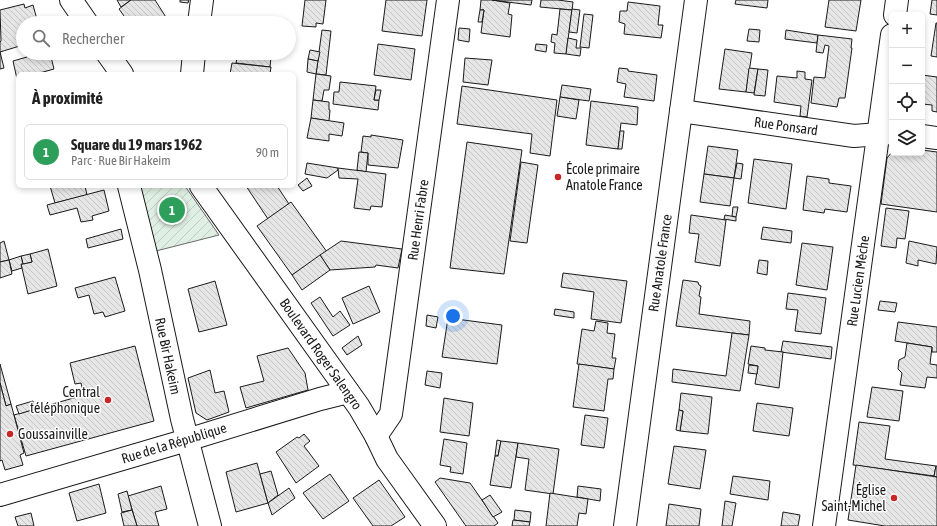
<!DOCTYPE html>
<html lang="fr">
<meta charset="utf-8">
<style>
body{margin:0;font-family:"Asap Condensed",sans-serif;background:#f6f6f6;color:#222}
.controls{position:absolute;right:12px;top:12px;display:grid;overflow:hidden;border-radius:6px;box-shadow:0 2px 6px #0003}
.controls button{width:36px;height:36px;display:grid;place-items:center;padding:0;border:0;border-bottom:1px solid #e0e0e0;background:#fff;color:#222;font:20px sans-serif}
.you{position:absolute;left:453px;top:316px;width:14px;height:14px;margin:-10px;border:3px solid #fff;border-radius:50%;background:#1a73e8;box-shadow:0 0 0 6px #1a73e833}
.badge{display:grid;place-items:center;width:26px;height:26px;border-radius:50%;background:#d93025;color:#fff;font-size:13px;font-weight:700}
.pin{position:absolute;translate:-50% -50%;border:2px solid #fff;box-shadow:0 1px 4px #0006}
.list{margin:0;padding:0;list-style:none}
h2{display:flex;justify-content:space-between;align-items:center;height:52px;margin:0;padding:0 16px;font-size:17px}
h2 small{font-size:13px;font-weight:400;color:#767676}
.list li{display:grid;grid-template-columns:26px 1fr auto;gap:12px;align-items:center;box-sizing:border-box;height:56px;margin:0 8px 8px;padding:0 8px;border:1px solid #e0e0e0;border-radius:6px}
.list b{display:block;font-size:15px;white-space:nowrap}
.list p{margin:0;font-size:13px;white-space:nowrap;color:#767676}
.list em{font-size:13px;font-style:normal;color:#767676}
.icon{flex:none;width:22px;height:22px;fill:none;stroke:currentColor;stroke-width:2;stroke-linecap:round;stroke-linejoin:round}
.map{position:relative;flex:none;width:937px;height:526px;overflow:hidden}
.search{position:absolute;background:#fff;box-shadow:0 2px 6px #0003;left:16px;top:16px;width:280px;height:44px;display:flex;align-items:center;gap:10px;box-sizing:border-box;padding:0 14px;border-radius:22px;color:#767676;font-size:15px}
.panel{position:absolute;background:#fff;box-shadow:0 2px 6px #0003;left:16px;top:72px;width:280px;height:116px;border-radius:6px}
.map>svg:first-child{display:block}
</style>
<div class="map">
<svg width="937" height="526" viewBox="0 0 937 526">
<defs>
<pattern id="garden-furrows" width="10" height="10" patternUnits="userSpaceOnUse"><rect width="10" height="10" fill="#e0efe3"/><path d="M-1 1l2-2M0 10L10 0M9 11l2-2" fill="none" stroke="#c0ccc2"/></pattern>
<pattern id="building-back-hatch" width="6" height="6" patternUnits="userSpaceOnUse"><rect width="6" height="6" fill="#e6e6e6"/><path d="M-1 5l2 2M0 0l6 6M5-1l2 2" fill="none" stroke="#c5c5c5"/></pattern>
</defs>
<rect width="100%" height="100%" fill="#fff"/>
<!-- garden -->
<path fill="url(#garden-furrows)" stroke="#6a6a6a" d="M137 186H185L219 235 152 252Z"/>
<!-- building -->
<g fill="url(#building-back-hatch)" stroke="#1a1a1a">
<path d="M117 0H131L121 7Z"/>
<path d="M131 0H155L169 22 129 23 119 9Z"/>
<path d="M180 0H189L188 3 180 2Z"/>
<path d="M305 0H326L323 24 316 23V27L302 26Z"/>
<path d="M386 0H427L422 36 382 31Z"/>
<path d="M481 0H492L510 3 508 14 512 15 510 37 481 33 484 10H480Z"/>
<path d="M492 0H532L531 5Z"/>
<path d="M541 0H558L573 2 572 10 540 7Z"/>
<path d="M736 0H768L767 8 735 4Z"/>
<path d="M829 0H861L856 31 825 27Z"/>
<path d="M932 0H937V15L930 14Z"/>
<path d="M628 2 660 6 658 25H663L661 38 624 34 625 24 619 22 620 11H627Z"/>
<path d="M24 4 25 8 33 5 38 23H23V45L0 52V42L1 41 0 10Z"/>
<path d="M560 9 572 10 566 54 554 53 555 43 551 42 552 34 557 35Z"/>
<path d="M572 9 580 10 577 33 569 32Z"/>
<path d="M480 10H484L482 22H478Z"/>
<path d="M584 14 593 15 589 48 580 47Z"/>
<path d="M251 21 273 23H251Z"/>
<path d="M936 23H937V57L931 56Z"/>
<path d="M459 28 470 29 469 42 458 40Z"/>
<path d="M749 29 760 30 759 42 747 41Z"/>
<path d="M322 30 331 31 326 75 316 74Z"/>
<path d="M786 30 818 35 817 43 785 39Z"/>
<path d="M818 35 852 39 851 48H852L845 98H839L837 107 811 103 814 77 825 78 829 46 825 45 823 53 816 52Z"/>
<path d="M568 38 577 40 576 48H581L580 56 566 54Z"/>
<path d="M378 44 415 49 411 80 374 75Z"/>
<path d="M536 44 547 45 546 52 535 50Z"/>
<path d="M725 49 752 53 746 92 719 89Z"/>
<path d="M310 50 320 52 318 61 308 59Z"/>
<path d="M0 52 4 68 0 69Z"/>
<path d="M26 53H50L54 69 36 74H18L17 79 13 61 27 57Z"/>
<path d="M238 53 271 57 270 67 236 63Z"/>
<path d="M465 58 492 60 488 85 463 82Z"/>
<path d="M308 59 318 61 316 74 307 72Z"/>
<path d="M232 63 270 67H271L270 74H230Z"/>
<path d="M619 68 628 69V71L657 75 654 101 624 97 626 84 617 82Z"/>
<path d="M749 68 758 69 754 93 746 92Z"/>
<path d="M758 69 768 70 765 96 754 95Z"/>
<path d="M797 71 805 72V79L812 80 807 117 800 116 801 106 774 102 777 76 797 78Z"/>
<path d="M316 74 331 76 329 90H324L322 101 313 100Z"/>
<path d="M922 75 937 77V112L932 111V105L922 104Z"/>
<path d="M340 82 376 86 374 100H379L378 110 333 104 334 92H339Z"/>
<path d="M562 85 591 89 589 101 560 97Z"/>
<path d="M462 86 557 100 550 156 530 153 532 134 457 124Z"/>
<path d="M376 90H381L379 100H374Z"/>
<path d="M560 97 579 100 576 119 557 116Z"/>
<path d="M313 100 329 102V110H330L329 121 311 118Z"/>
<path d="M591 101 638 107 637 125 621 123 618 149 586 145Z"/>
<path d="M311 118 344 123 342 136 329 134V141L307 138Z"/>
<path d="M620 131H624L622 149H618Z"/>
<path d="M371 135 403 140 398 168 368 165V153L361 152 363 136 371 137Z"/>
<path d="M467 142 522 150 504 274 450 268Z"/>
<path d="M708 146 738 150 734 178 704 174Z"/>
<path d="M922 150 937 152V212L881 204 887 158 892 152 922 153Z"/>
<path d="M359 152 368 153 366 172 357 170Z"/>
<path d="M754 159 792 164 786 209 748 203Z"/>
<path d="M521 162 538 165 527 243 510 241Z"/>
<path d="M307 163 338 168V170L327 178 305 174Z"/>
<path d="M737 163 743 164 741 179 734 178Z"/>
<path d="M338 168 386 174 382 207 371 206 370 210 354 208 358 179 339 178Z"/>
<path d="M704 174 734 178 730 206 700 202Z"/>
<path d="M807 176 829 179V183L851 186 847 212 825 209 824 213 803 210Z"/>
<path d="M307 178 312 186 303 191 298 185Z"/>
<path d="M50 186H85L87 195 55 203Z"/>
<path d="M246 186H277L289 204 268 219Z"/>
<path d="M104 190 109 211 92 216 93 220 81 222 77 208 50 215 47 205Z"/>
<path d="M291 202 327 252 292 275 257 226Z"/>
<path d="M733 207H738L736 217 732 216Z"/>
<path d="M886 208 909 211 905 239 897 238 896 248 881 246Z"/>
<path d="M691 215 726 220 720 266 695 262 699 234 689 233Z"/>
<path d="M725 215 736 217V221L724 219Z"/>
<path d="M763 227 792 231 791 243 761 239Z"/>
<path d="M121 229 123 239 88 248 86 239Z"/>
<path d="M4 241 9 260 0 262V243Z"/>
<path d="M341 241 402 249 398 268 376 265 375 267 330 270 320 255Z"/>
<path d="M909 241 937 247 936 264 918 260V266L906 263Z"/>
<path d="M802 243 833 247 827 290 796 285Z"/>
<path d="M48 249 57 286 28 294 21 264 32 262 30 254Z"/>
<path d="M30 254 32 262 23 264 21 256Z"/>
<path d="M320 255 330 270 302 290 292 275Z"/>
<path d="M21 256 23 264H21L22 268 12 271 9 260Z"/>
<path d="M9 260 12 274 0 278V262Z"/>
<path d="M759 260 768 261 767 275 757 273Z"/>
<path d="M563 273 627 281 621 323 591 319 594 292 561 287Z"/>
<path d="M115 277 125 311 105 317 103 312 94 314 89 295 78 298 75 288Z"/>
<path d="M683 280 698 282 699 285 701 286 699 296 701 297 699 314 750 321 749 335 676 326Z"/>
<path d="M215 281 227 325 199 332 188 289Z"/>
<path d="M369 286 380 312 353 324 342 298Z"/>
<path d="M788 293 826 298 821 334 795 331 798 310 786 309Z"/>
<path d="M320 297 333 317 340 311 350 325 333 336 311 303Z"/>
<path d="M880 301 897 303 895 312 878 310Z"/>
<path d="M555 309 574 312V318L554 315Z"/>
<path d="M427 315 438 317 436 328 426 326Z"/>
<path d="M448 318 502 325 497 364 442 357Z"/>
<path d="M596 321 608 323 607 333 615 334 612 358H616L614 369 577 364 582 329 594 331Z"/>
<path d="M898 322 937 327V352H932V347L895 341Z"/>
<path d="M732 333 749 335 740 391 672 382 673 369 726 376Z"/>
<path d="M358 336 362 345 347 355 342 348Z"/>
<path d="M783 341 832 347 831 359 781 352Z"/>
<path d="M907 343 932 347 930 364 937 365V378L927 377 925 388 900 385 902 373 898 369 899 360 905 357Z"/>
<path d="M135 346 154 421 26 456 14 415 84 395 81 383 75 384 70 363Z"/>
<path d="M751 346 765 348V350L783 352 779 388 755 384 758 366 748 364Z"/>
<path d="M288 348 305 373 308 390 246 408 240 387 264 381 257 356Z"/>
<path d="M0 364 11 404 6 406 0 383Z"/>
<path d="M579 364 614 369 613 379H608L604 411 573 407Z"/>
<path d="M749 365 758 366 757 374 748 373Z"/>
<path d="M210 370 215 393 224 391 229 412 207 420 196 413 188 378Z"/>
<path d="M427 371 442 373 440 388 425 385Z"/>
<path d="M0 383 6 406 11 404 24 453 20 455 23 465 5 470 2 460 0 461Z"/>
<path d="M872 387 903 391 899 421 867 417Z"/>
<path d="M681 393 712 397 708 434 680 431 683 411 679 410Z"/>
<path d="M444 398 473 403 469 436 440 432Z"/>
<path d="M33 401 35 409 19 414 16 406Z"/>
<path d="M757 403 793 408 789 436 753 431Z"/>
<path d="M679 410 683 411 680 431 676 430Z"/>
<path d="M585 415 608 418 604 448 581 445Z"/>
<path d="M859 422 890 426 885 459 936 466 934 476 853 465Z"/>
<path d="M304 434 310 441 304 446 319 466 296 483 276 452 297 437 299 438Z"/>
<path d="M444 439 467 443 463 474 450 472 451 467 440 465Z"/>
<path d="M497 440 501 441 498 456H495Z"/>
<path d="M501 441 518 443 511 488 490 485 495 456H498Z"/>
<path d="M518 443 559 449 553 494 525 490 529 459 516 457Z"/>
<path d="M674 446 706 450 700 489 668 484Z"/>
<path d="M257 463 268 503 236 512 226 472Z"/>
<path d="M856 465 937 477V526H885L848 520Z"/>
<path d="M936 466H937V477L934 476Z"/>
<path d="M271 471 278 495 268 503 260 474Z"/>
<path d="M330 474 349 501 323 519 303 493Z"/>
<path d="M733 476 770 481 768 500 730 494Z"/>
<path d="M440 478 470 483 498 523 494 526H466L435 482Z"/>
<path d="M379 480 405 517 391 526H373L353 498Z"/>
<path d="M99 484 106 513 77 521 69 493Z"/>
<path d="M161 486 167 509 155 512 159 526H137L128 496Z"/>
<path d="M578 486 601 489 600 501 577 497Z"/>
<path d="M289 488 295 498 272 515 268 503Z"/>
<path d="M127 491 132 510 122 512 118 494Z"/>
<path d="M550 493 588 499 586 514 579 513 577 526H546Z"/>
<path d="M490 495 502 512 493 517 482 500Z"/>
<path d="M725 501 736 503 732 526H722Z"/>
<path d="M669 504 701 509 699 526H666Z"/>
<path d="M132 510 137 526H124L121 513Z"/>
<path d="M515 510 531 512 530 522 514 520Z"/>
<path d="M783 512 800 515 798 526H781Z"/>
<path d="M31 513 34 526H18L15 517Z"/>
<path d="M513 520 530 522 529 526H512Z"/>
</g>
<g fill="none" stroke-linecap="round" stroke-linejoin="round">
<!-- minor casing -->
<g stroke="#1a1a1a" stroke-width="24">
<g id="minor">
<path d="M71 0 87 23"/>
<path d="M895 15 897 0"/>
<path d="M199 23 202 0"/>
<path d="M107 53 122 74"/>
<path d="M192 74 194 53"/>
<path d="M681 111 854 136 892 133"/>
<path d="M922 136 937 138"/>
<path d="M129 186 150 270 182 419 210 526"/>
<path d="M201 186 359 407 376 436 387 459 435 526"/>
<path d="M376 436 391 414 448 0"/>
<path d="M0 495 187 440 320 399 348 392"/>
<path d="M625 526 696 0"/>
<path d="M824 526 892 35"/>
</g>
</g>
<!-- minor -->
<use href="#minor" stroke="#fff" stroke-width="22"/>
</g>
<!-- markers -->
<g fill="#c62828" stroke="#fff" stroke-width="1.5">
<circle cx="558" cy="177" r="4"/>
<circle cx="108" cy="400" r="4"/>
<circle cx="10" cy="434" r="4"/>
<circle cx="894" cy="498" r="4"/>
</g>
<g text-anchor="middle" dominant-baseline="central" stroke-width="3" stroke-linejoin="round" paint-order="stroke">
<!-- street labels -->
<g font-size="14" fill="#1a1a1a" stroke="#fff">
<text transform="translate(786 126) rotate(8)">Rue Ponsard</text>
<text transform="translate(418 220) rotate(-82)">Rue Henri Fabre</text>
<text transform="translate(660 263) rotate(-82)">Rue Anatole France</text>
<text transform="translate(858 281) rotate(-82)">Rue Lucien Mèche</text>
<text transform="translate(321 354) rotate(55)">Boulevard Roger Salengro</text>
<text transform="translate(168 356) rotate(78)">Rue Bir Hakeim</text>
<text transform="translate(174 443) rotate(-17)">Rue de la République</text>
</g>
<!-- poi labels -->
<g font-size="14" fill="#1a1a1a" stroke="#fff" text-anchor="start">
<text x="566" y="169">École primaire<tspan x="566" dy="16">Anatole France</tspan></text>
<text x="100" y="392" text-anchor="end">Central<tspan x="100" dy="16">téléphonique</tspan></text>
<text x="18" y="434">Goussainville</text>
<text x="886" y="490" text-anchor="end">Église<tspan x="886" dy="16">Saint-Michel</tspan></text>
</g>
</g>
</svg>
<div class="controls">
<button>+</button>
<button>−</button>
<button><svg class="icon" aria-label="locate" viewBox="0 0 24 24"><circle cx="12" cy="12" r="6"/><path d="M12 2v4M12 18v4M2 12h4M18 12h4"/></svg></button>
<button><svg class="icon" aria-label="layers" viewBox="0 0 24 24"><path d="M12 4l9 5-9 5-9-5zM3 14l9 5 9-5"/></svg></button>
</div>
<div class="you"></div>
<div class="pin badge" style="left:172px;top:210px;background:#2e9e5b">1</div>
<div class="search"><svg class="icon" aria-label="search" viewBox="0 0 24 24"><circle cx="10" cy="10" r="6"/><path d="M15 15l6 6"/></svg>Rechercher</div>
<section class="panel">
<h2>À proximité<small></small></h2>
<ul class="list">
<li><span class="badge" style="background:#2e9e5b">1</span><div><b>Square du 19 mars 1962</b><p>Parc · Rue Bir Hakeim</p></div><em>90 m</em></li>
</ul>
</section>
</div>
